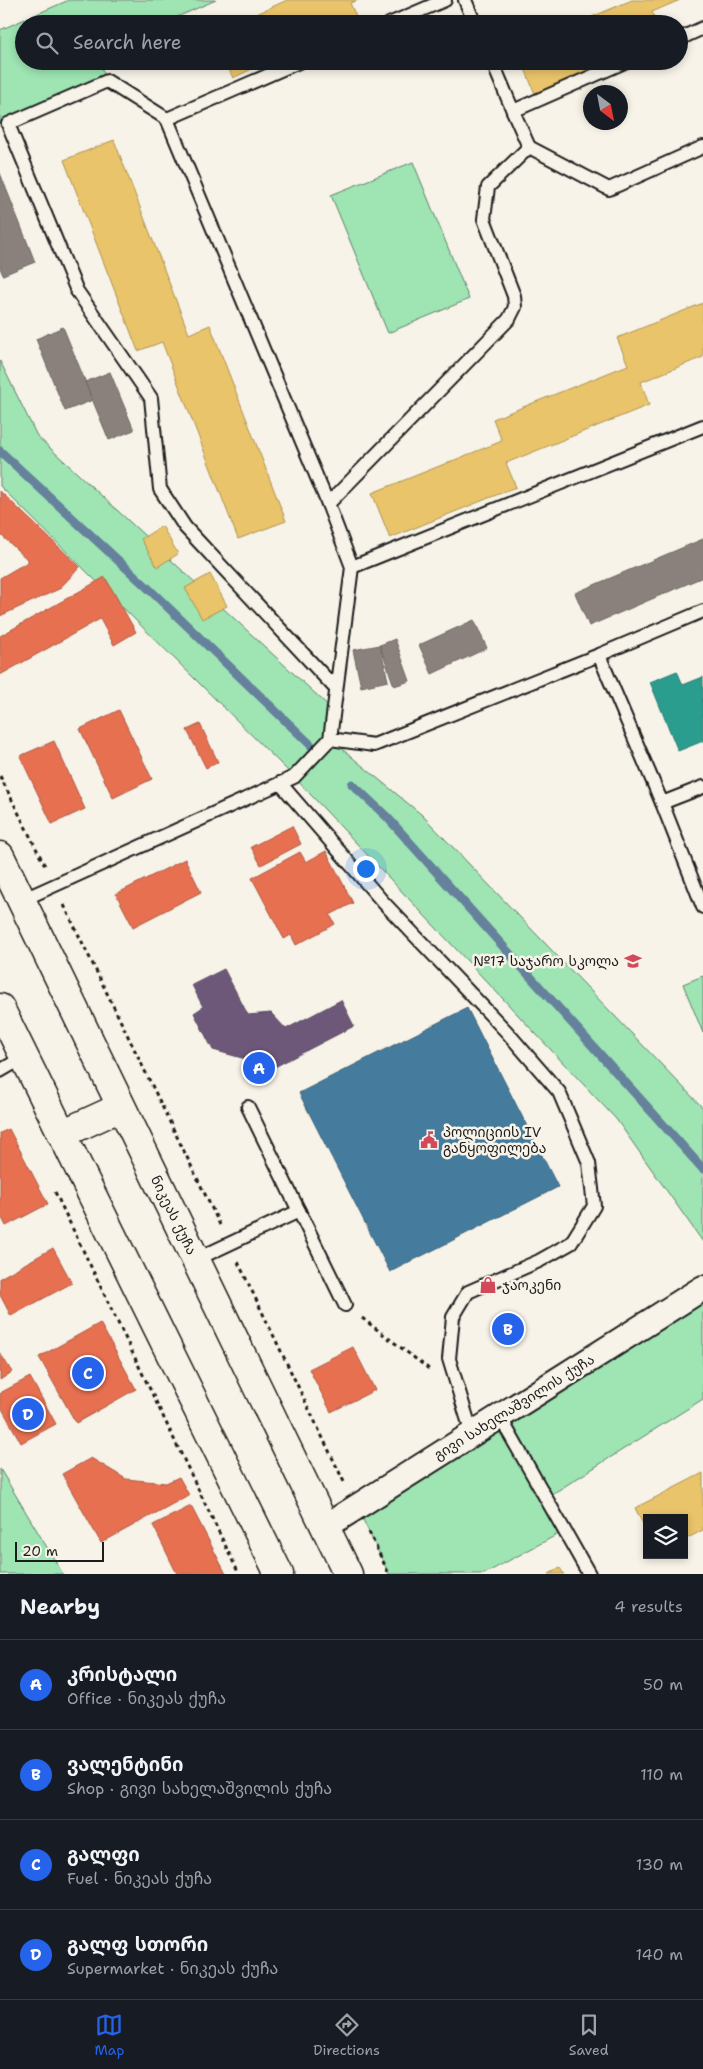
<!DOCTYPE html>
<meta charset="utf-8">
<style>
body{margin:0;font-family:"Shantell Sans","Noto Sans Georgian",sans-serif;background:#242831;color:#f1f3f6}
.controls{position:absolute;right:15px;bottom:15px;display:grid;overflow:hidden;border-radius:0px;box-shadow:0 2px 8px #0003}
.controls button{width:45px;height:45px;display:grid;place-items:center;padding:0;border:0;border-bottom:1px solid #363941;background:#171b24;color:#f1f3f6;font:25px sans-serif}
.compass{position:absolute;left:583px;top:85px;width:45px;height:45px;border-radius:50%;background:#171b24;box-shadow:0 2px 8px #0003;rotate:148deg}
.scale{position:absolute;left:15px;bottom:12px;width:89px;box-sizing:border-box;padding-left:5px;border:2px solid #1c1c1c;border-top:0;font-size:14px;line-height:18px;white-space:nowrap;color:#1c1c1c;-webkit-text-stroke:4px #f7f3e8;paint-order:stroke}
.you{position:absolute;left:365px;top:868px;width:18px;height:18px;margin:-12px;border:4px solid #fff;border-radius:50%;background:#1a73e8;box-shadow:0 0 0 8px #1a73e833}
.badge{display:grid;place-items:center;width:32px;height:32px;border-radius:50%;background:#2563eb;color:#fff;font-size:16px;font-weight:700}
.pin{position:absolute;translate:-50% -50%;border:2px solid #fff;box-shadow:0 1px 5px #0006}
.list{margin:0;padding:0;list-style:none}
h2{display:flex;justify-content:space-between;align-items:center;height:65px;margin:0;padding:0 20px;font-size:21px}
h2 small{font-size:16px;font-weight:400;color:#9ea1a6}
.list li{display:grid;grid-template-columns:32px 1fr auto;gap:15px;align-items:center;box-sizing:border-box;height:90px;padding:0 20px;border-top:1px solid #363941}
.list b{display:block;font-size:19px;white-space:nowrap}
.list p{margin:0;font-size:16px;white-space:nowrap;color:#9ea1a6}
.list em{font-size:16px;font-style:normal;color:#9ea1a6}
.icon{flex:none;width:28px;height:28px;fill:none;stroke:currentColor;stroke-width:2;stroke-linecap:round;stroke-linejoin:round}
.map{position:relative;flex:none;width:703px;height:1574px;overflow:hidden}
.search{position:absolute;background:#171b24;box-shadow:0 2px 8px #0003;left:15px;right:15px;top:15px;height:55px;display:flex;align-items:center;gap:12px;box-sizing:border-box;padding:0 18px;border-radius:28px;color:#9ea1a6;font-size:19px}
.sheet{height:425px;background:#171b24}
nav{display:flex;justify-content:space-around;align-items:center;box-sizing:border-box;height:70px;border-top:1px solid #363941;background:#171b24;font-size:14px;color:#9ea1a6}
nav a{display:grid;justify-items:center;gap:2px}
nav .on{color:#2563eb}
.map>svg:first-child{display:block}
</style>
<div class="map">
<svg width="703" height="1574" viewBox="0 0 703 1574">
<rect width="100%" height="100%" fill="#f7f3e8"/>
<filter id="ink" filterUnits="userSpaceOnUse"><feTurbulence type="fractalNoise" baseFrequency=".02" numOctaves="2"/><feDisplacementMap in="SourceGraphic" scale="10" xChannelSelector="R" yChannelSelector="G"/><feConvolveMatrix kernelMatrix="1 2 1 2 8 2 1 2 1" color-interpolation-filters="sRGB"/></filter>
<g filter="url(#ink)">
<!-- green -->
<g fill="#9ee5b3" stroke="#5d8068">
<path d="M69 0H216L161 24H24V61H99L107 81 0 127V30Z"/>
<path d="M413 162 469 299 388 333 331 195Z"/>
<path d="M0 361 37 436 333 710 330 739 422 815 703 1108V1242L616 1119 294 777 0 486Z"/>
<path d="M703 976V1033L683 984Z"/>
<path d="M703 1288V1399L546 1498 564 1531 484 1574H389L357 1507Z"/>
<path d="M0 1469 63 1574H0Z"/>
</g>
<!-- homes -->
<g fill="#e9c46a" stroke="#ac9253">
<path d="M287 0H358L350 3 358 21 351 24H235Z"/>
<path d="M632 0H680L652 12 657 24H575Z"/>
<path d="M225 61H269L233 78Z"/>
<path d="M522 61H614L535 94Z"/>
<path d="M114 140 189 334 210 325 286 521 238 539 162 342 138 351 64 160Z"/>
<path d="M703 303V357L641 382 649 405 506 463 516 487 390 538 372 493 502 441 493 419 628 365 617 338Z"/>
<path d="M162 526 178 554 157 567 141 539Z"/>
<path d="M210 574 227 606 202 619 185 588Z"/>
<path d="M703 1473V1530L684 1540V1518H647V1532L635 1508Z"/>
<path d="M560 1568 564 1574H549Z"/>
</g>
<!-- shops -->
<g fill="#e76f51" stroke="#aa5641">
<path d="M0 491 80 567 59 589 0 616V578L29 561 0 534Z"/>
<path d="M105 577 136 632 114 645 100 619 0 675V636Z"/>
<path d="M119 710 152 779 113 798 80 729Z"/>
<path d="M200 724 218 762 206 768 187 730Z"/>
<path d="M54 741 85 809 52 824 20 756Z"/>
<path d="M292 826 301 844 261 865 251 847Z"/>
<path d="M326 851 353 903 330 915 335 924 296 945 291 935 284 939 252 878 300 852 306 862Z"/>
<path d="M185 859 201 892 133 927 116 894Z"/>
<path d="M9 1129 48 1204 6 1226 0 1214V1133Z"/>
<path d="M53 1248 72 1283 11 1316 0 1295V1278Z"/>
<path d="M100 1323 136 1389 76 1423 39 1357Z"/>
<path d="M353 1347 375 1390 331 1412 309 1369Z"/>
<path d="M0 1353 12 1372 0 1380Z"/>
<path d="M30 1377 56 1424 21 1443 0 1405V1393Z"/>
<path d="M91 1458 126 1479 166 1483 179 1477 189 1495 101 1543 62 1474Z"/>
<path d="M191 1506 226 1574H177L153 1525Z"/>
</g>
<!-- offices -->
<path fill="#6d597a" stroke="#55475e" d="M224 969 248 1015 271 1013 286 1029 341 1000 354 1026 259 1075 253 1061 213 1050 194 1013 203 1007 192 985Z"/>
<!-- schools -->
<path fill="#2a9d8f" stroke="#26766c" d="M677 671 683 685 703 677V741L678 751 650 682Z"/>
<!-- public -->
<path fill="#457b9d" stroke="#395e76" d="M467 1008 558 1187 390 1272 299 1093Z"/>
<!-- industry -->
<g fill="#8a817c" stroke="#69635f">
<path d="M0 173 35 262 3 275 0 268Z"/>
<path d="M63 327 93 400 65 411 36 339Z"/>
<path d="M110 372 134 430 109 440 85 382Z"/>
<path d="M703 539V577L589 626 575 593Z"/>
<path d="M474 620 487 648 432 674 419 645Z"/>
<path d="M395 639 410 681 394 686 380 645Z"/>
<path d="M380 645 388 681 361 687 353 650Z"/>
</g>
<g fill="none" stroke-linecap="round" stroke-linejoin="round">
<!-- stream -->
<g stroke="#65819c" stroke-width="9">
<path d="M0 451 149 589 315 749"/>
<path d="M352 784 387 817 703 1169"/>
</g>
<!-- service casing -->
<g stroke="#1c1c1c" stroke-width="16">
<g id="service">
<path d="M465 0 475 24"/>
<path d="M389 24 445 0"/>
<path d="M679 39 703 28"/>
<path d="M492 61 513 111 627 61"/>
<path d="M167 119 301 61"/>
<path d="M529 147 609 189 703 147"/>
<path d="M328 504 509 319 515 307 514 296 484 219 488 187 529 147 513 111"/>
<path d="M703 611 599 655 662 803 703 787"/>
<path d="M336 689 185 527 160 489 151 398 77 291 8 124 107 81 167 119 328 504 352 567"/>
<path d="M330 739 374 745 599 655"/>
<path d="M280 783 383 902 506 1031 559 1092 589 1163 594 1206 571 1243 539 1261 468 1292 453 1317 449 1359 472 1434"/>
<path d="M662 803 703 907"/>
<path d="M22 900 294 777 330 739 352 567 703 426"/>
<path d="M0 1071 24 1057"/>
<path d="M248 1107 345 1305"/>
<path d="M195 1260 299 1211"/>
<path d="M500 1417 589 1574"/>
</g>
</g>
<!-- minor casing -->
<g stroke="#1c1c1c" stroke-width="28">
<path id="minor" d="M325 1527 703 1288"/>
</g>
<!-- primary casing -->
<g stroke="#1c1c1c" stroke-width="31">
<g id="primary">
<path d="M0 856 348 1574"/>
<path d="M0 1008 279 1574"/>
<path d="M62 1134 121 1107"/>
</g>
</g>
<!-- path -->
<g stroke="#1c1c1c" stroke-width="3" stroke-dasharray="4 4" stroke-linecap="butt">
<path d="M0 776 46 868"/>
<path d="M64 905 220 1225"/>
<path d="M55 1192 239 1574"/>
<path d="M238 1262 345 1484"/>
<path d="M362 1318 429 1369"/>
<path d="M369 1532 389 1574"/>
</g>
<!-- service -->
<use href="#service" stroke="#f7f3e8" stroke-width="12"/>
<!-- minor -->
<use href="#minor" stroke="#f7f3e8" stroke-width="24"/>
<!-- primary -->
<use href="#primary" stroke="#f7f3e8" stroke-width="28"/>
</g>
</g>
<!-- icons -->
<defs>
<g id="school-bare" transform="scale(1.35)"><path d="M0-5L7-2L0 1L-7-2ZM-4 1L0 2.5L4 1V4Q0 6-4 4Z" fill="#d1495b" stroke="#f7f3e8" stroke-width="2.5" paint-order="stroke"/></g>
<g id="civic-bare" transform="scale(1.35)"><path d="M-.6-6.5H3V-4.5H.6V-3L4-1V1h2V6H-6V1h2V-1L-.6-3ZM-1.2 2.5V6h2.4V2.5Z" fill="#d1495b" stroke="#f7f3e8" stroke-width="2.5" paint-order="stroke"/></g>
<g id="shop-bare" transform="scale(1.35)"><path d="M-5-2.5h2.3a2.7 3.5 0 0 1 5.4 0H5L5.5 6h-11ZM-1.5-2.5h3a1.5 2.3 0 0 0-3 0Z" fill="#d1495b" stroke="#f7f3e8" stroke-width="2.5" paint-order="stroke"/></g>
</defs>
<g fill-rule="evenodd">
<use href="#school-bare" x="633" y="961"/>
<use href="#civic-bare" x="429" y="1140"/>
<use href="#shop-bare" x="488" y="1285"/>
</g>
<g text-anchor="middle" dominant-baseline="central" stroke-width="5" stroke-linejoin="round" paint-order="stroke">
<!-- poi labels -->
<g font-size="14" fill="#1c1c1c" stroke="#f7f3e8" text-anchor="start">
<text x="619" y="961" text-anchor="end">№17 საჯარო სკოლა</text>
<text x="443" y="1132">პოლიციის IV<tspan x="443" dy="16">განყოფილება</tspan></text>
<text x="502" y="1285">ჯაოკენი</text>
</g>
<!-- street labels -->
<g font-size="14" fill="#1c1c1c" stroke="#f7f3e8">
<text transform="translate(174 1215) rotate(64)">ნიკეას ქუჩა</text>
<text transform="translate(514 1407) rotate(-32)">გივი სახელაშვილის ქუჩა</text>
</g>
</g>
</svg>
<div class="controls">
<button><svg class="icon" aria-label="layers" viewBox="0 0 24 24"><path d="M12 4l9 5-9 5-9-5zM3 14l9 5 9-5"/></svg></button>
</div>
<svg class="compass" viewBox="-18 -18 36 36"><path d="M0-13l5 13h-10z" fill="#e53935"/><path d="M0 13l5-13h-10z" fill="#9ea1a6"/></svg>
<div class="scale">20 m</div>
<div class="you"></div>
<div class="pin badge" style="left:259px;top:1068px">A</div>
<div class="pin badge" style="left:508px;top:1329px">B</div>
<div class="pin badge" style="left:88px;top:1373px">C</div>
<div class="pin badge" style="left:28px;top:1414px">D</div>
<div class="search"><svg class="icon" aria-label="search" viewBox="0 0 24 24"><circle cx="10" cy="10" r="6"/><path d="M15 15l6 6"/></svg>Search here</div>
</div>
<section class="sheet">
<h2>Nearby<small>4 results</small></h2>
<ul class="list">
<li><span class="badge">A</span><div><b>კრისტალი</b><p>Office · ნიკეას ქუჩა</p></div><em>50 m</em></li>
<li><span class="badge">B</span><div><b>ვალენტინი</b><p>Shop · გივი სახელაშვილის ქუჩა</p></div><em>110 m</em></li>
<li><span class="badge">C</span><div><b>გალფი</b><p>Fuel · ნიკეას ქუჩა</p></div><em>130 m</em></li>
<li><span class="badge">D</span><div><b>გალფ სთორი</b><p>Supermarket · ნიკეას ქუჩა</p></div><em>140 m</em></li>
</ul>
</section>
<nav>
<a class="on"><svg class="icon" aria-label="map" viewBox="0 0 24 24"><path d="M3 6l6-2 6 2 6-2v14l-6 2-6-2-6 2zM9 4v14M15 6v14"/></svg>Map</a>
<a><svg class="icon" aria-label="directions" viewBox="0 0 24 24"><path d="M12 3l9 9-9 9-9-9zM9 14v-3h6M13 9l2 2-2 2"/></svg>Directions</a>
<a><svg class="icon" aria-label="saved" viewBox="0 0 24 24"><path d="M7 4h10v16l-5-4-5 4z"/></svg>Saved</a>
</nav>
